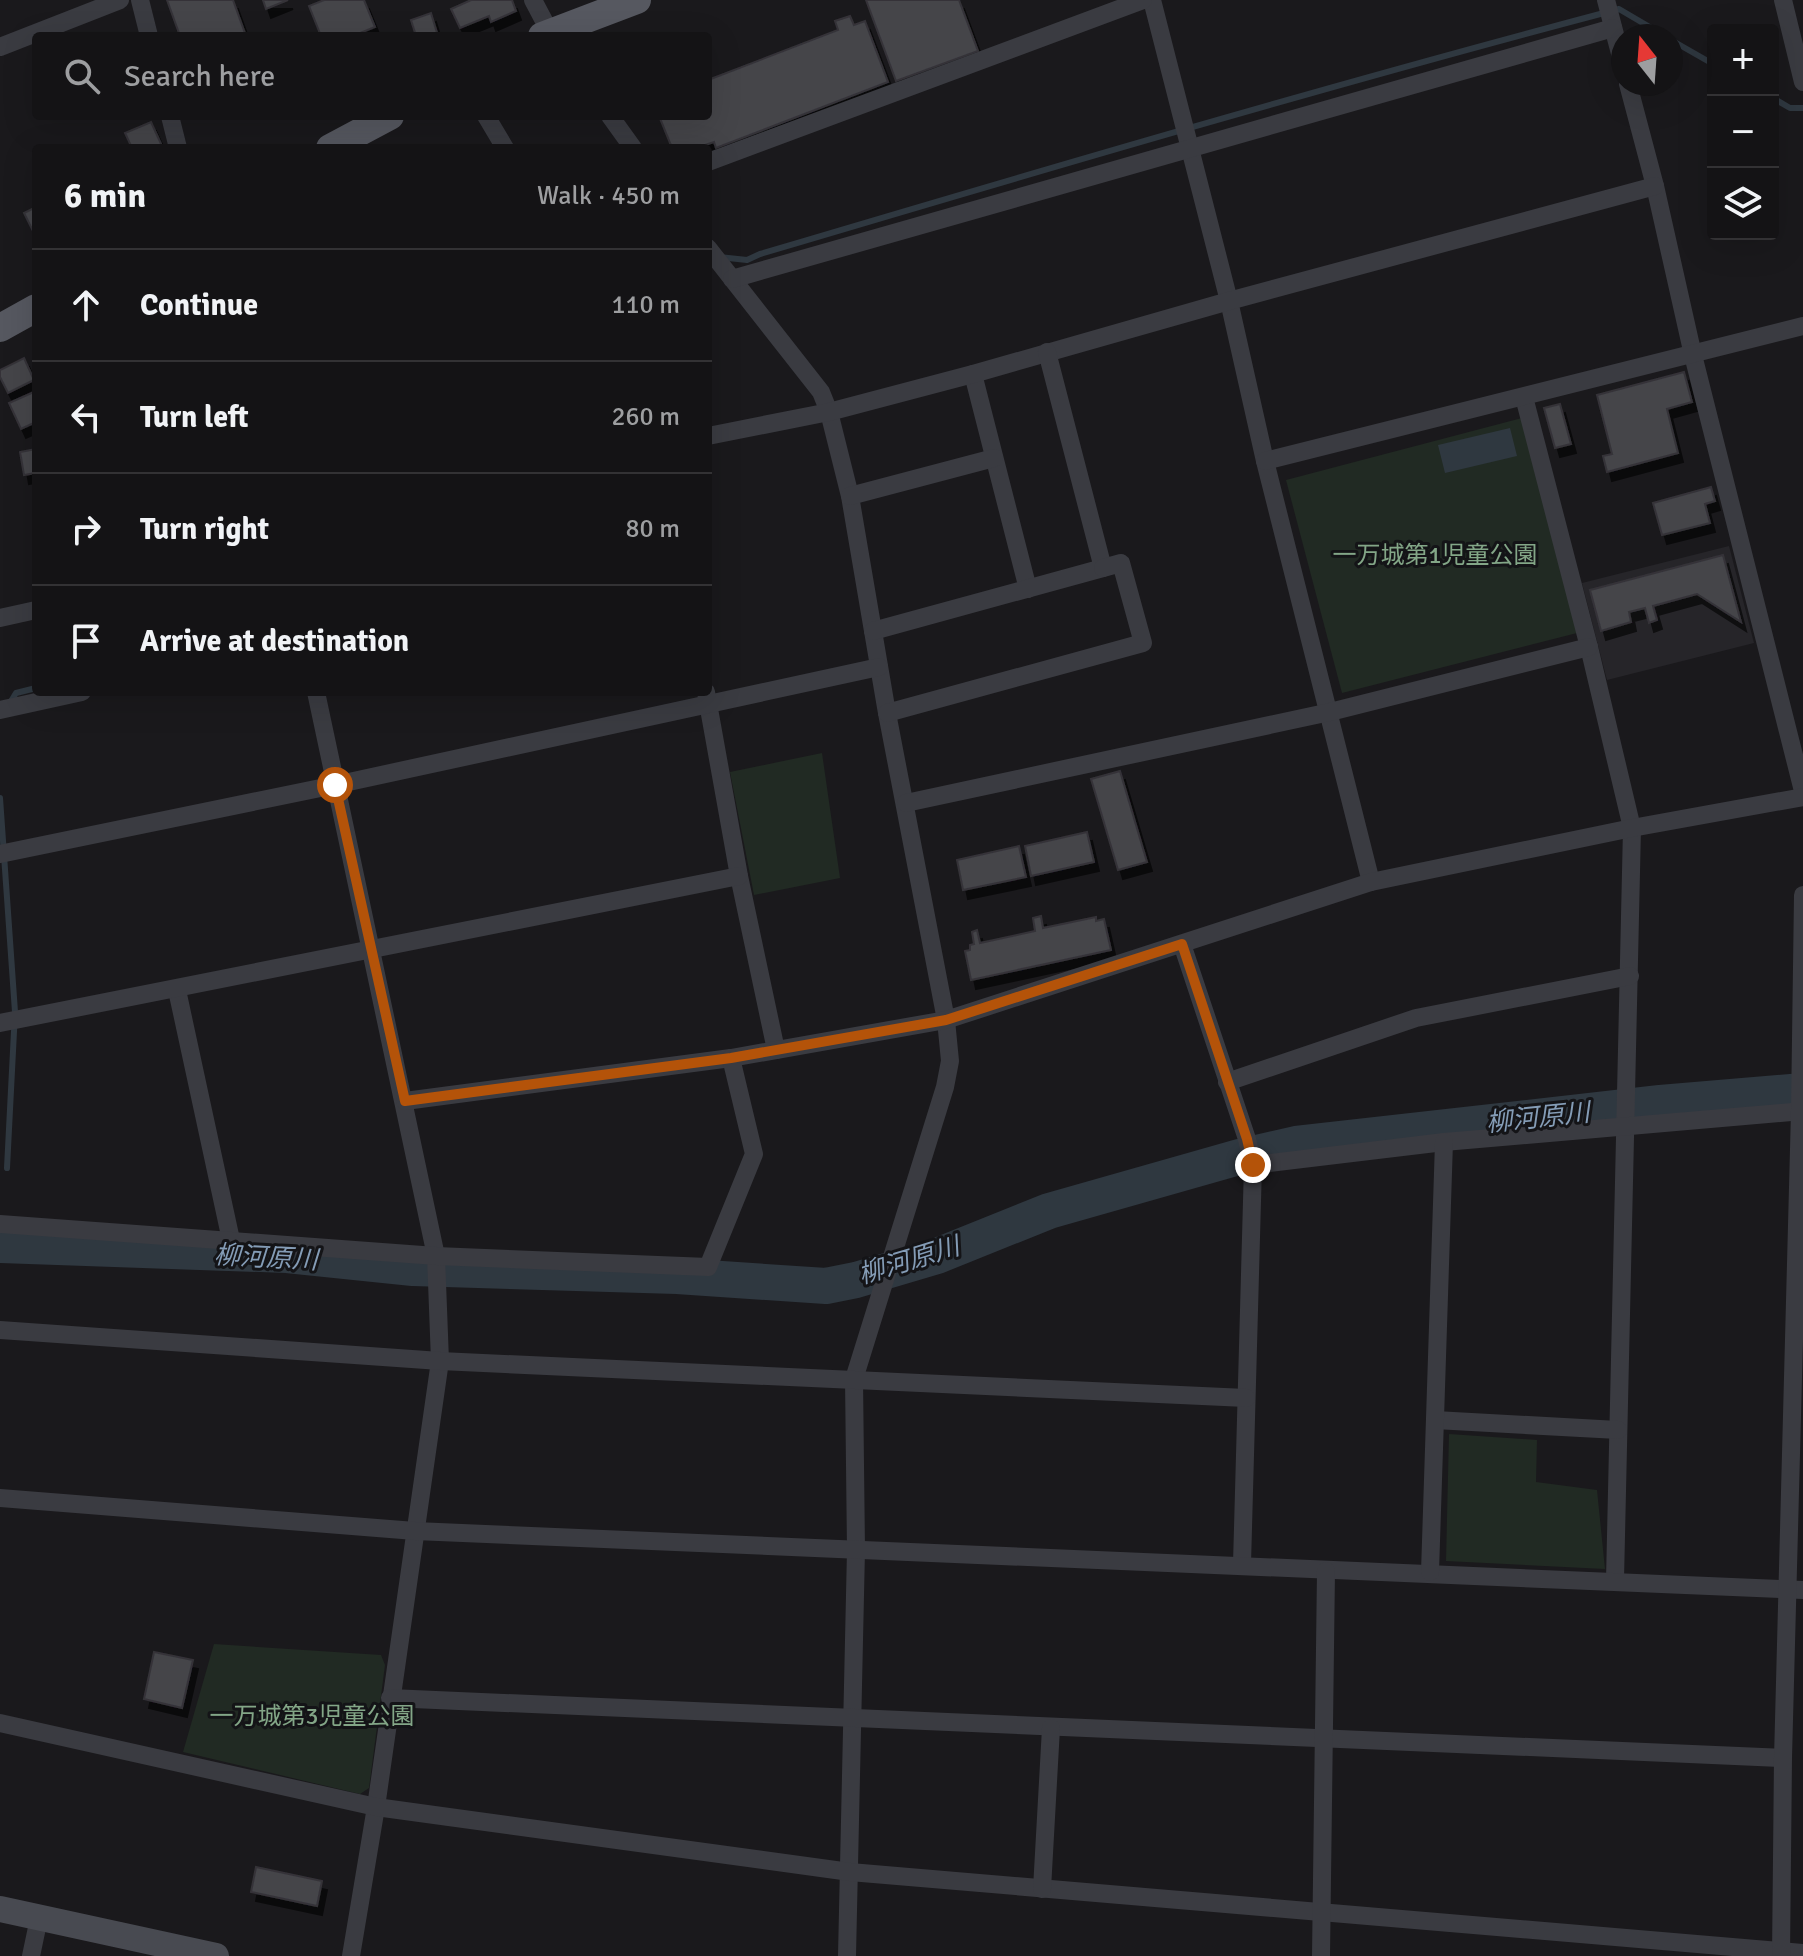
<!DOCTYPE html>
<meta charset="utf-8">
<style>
body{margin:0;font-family:Signika,"Noto Sans JP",sans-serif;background:#212022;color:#f1f3f6}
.controls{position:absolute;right:24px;top:24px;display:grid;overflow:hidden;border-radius:8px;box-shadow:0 8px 32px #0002}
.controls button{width:72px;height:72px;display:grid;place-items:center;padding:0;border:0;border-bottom:2px solid #333234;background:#141315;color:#f1f3f6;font:40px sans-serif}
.compass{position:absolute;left:1611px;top:24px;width:72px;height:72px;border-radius:50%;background:#141315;box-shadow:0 8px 32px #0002;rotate:343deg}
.stop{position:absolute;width:24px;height:24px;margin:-18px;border:6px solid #b45309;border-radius:50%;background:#fff}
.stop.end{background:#b45309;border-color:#fff;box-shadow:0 2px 8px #0008}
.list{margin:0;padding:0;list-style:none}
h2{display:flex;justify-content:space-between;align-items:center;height:104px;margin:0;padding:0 32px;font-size:34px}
h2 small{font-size:26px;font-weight:400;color:#9d9ea0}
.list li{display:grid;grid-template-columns:52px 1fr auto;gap:24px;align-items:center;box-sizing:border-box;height:112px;padding:0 32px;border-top:2px solid #333234}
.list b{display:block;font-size:30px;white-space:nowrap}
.list em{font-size:26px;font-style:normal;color:#9d9ea0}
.icon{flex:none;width:44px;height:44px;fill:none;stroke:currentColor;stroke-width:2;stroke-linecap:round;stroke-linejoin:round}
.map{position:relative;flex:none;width:1803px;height:1956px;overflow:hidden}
.search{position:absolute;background:#141315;box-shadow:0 8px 32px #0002;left:32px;top:32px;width:680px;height:88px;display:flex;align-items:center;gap:20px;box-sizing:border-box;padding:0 28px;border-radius:8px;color:#9d9ea0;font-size:30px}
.panel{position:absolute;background:#141315;box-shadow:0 8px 32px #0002;left:32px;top:144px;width:680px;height:552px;border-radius:8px}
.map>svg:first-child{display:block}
</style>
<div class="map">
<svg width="1803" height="1956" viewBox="0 0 1803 1956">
<defs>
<filter id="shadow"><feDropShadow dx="5" dy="9" stdDeviation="0" flood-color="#0009"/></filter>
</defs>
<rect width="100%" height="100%" fill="#1a191c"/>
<!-- built -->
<path fill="#262529" d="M1729 546 1754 643 1607 680 1582 583Z"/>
<!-- green -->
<g fill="#212a23">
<path d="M1522 418 1577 633 1342 693 1286 480Z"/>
<path d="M822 753 840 878 754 895 730 772Z"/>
<path d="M1449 1434 1537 1440 1536 1482 1597 1490 1605 1569 1446 1561Z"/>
<path d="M214 1644 381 1655 385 1665 369 1788 360 1794 183 1752Z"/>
</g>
<!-- water -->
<path fill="#2f3840" d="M1510 428 1517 456 1445 473 1438 445Z"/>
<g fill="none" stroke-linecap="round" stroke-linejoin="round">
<!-- stream -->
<g stroke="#2f3840" stroke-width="6">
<path d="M1671 40 1713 64"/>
<path d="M1773 98 1790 108H1803"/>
<path d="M719 257 747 260 760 254C1046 169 1331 85 1619 9L1665 36"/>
<path d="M10 703 16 693 36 688"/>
<path d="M0 798 15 1012 7 1168"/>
</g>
<!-- river -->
<path stroke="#2f3840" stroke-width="36" d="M0 1245 287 1255 413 1268 677 1276 826 1286 856 1280 937 1256 1049 1211 1239 1157 1296 1144 1660 1103 1803 1091"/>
</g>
<!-- building -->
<g fill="#444449" stroke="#343338" stroke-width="2" filter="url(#shadow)">
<path d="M167 0H233L246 36H180Z"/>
<path d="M263 0H288L266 9Z"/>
<path d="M324 0H364L375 27 353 36H321L309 6Z"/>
<path d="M471 0H512L516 11 491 22 489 16 460 28 451 9Z"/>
<path d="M866 0H959L978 51 896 81Z"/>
<path d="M431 13 438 36H416L411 20Z"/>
<path d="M850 16 854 25 865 21 888 82 716 148 714 142 696 148H672L659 116H708V80L838 30 835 21Z"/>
<path d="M151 122 162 146 159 148H132L125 133Z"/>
<path d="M36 207V237L24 213Z"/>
<path d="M24 358 34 380 8 393 0 377V370Z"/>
<path d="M1684 372 1692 402 1667 409 1678 453 1607 472 1603 456 1612 454 1597 395Z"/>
<path d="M36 391V422L21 429 9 403Z"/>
<path d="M1560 404 1571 444 1555 448 1544 408Z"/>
<path d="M36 449V473L24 475 20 452Z"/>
<path d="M1711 487 1715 501 1705 504 1710 523 1662 535 1653 503Z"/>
<path d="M1723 555 1741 622 1697 594 1653 606 1657 620 1649 623 1645 608 1629 612 1631 622 1601 631 1590 590Z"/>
<path d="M1120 771 1147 862 1118 870 1091 779Z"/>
<path d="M1087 832 1094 862 1031 876 1025 846Z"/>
<path d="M1019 846 1026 877 963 890 957 860Z"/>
<path d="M1041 916 1043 928 1096 917V921L1104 919 1111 950 971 980 965 951 970 950V945L974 944 972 932 977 930 980 943 1035 931 1033 918Z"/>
<path d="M154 1652 193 1660 182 1708 144 1699Z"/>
<path d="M256 1867 322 1881 317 1906 251 1892Z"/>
</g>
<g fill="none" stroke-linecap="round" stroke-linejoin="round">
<!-- street -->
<g stroke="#3a3b41" stroke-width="18">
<path d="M140 0 149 36"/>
<path d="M533 0 552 36"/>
<path d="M1152 0 1229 301 1265 461 1371 882"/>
<path d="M1606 0 1623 65"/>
<path d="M1783 0 1803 82"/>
<path d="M0 47 120 0"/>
<path d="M1628 84 1655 186 1693 355 1803 791"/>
<path d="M170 116 178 148"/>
<path d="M486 116 505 148"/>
<path d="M610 116 633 148"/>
<path d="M708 162 1143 0"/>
<path d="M708 248 821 392 829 412 850 496 887 713 946 1020 950 1061 945 1087 854 1379 856 1550 847 1956"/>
<path d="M732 279 1613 28"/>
<path d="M973 374 1028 589"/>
<path d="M1524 397 1589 647 1632 828 1615 1580"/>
<path d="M708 436 829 412 973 374 1229 301 1655 186"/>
<path d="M1265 461 1803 326"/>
<path d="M850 496 994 458"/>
<path d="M0 618 36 610"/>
<path d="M873 631 1103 568 1047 352"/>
<path d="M316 692 436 1256 440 1361 376 1807 351 1956"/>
<path d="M706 692 739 876 776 1050"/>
<path d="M0 710 82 692"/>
<path d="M887 713 1143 643 1121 563 1103 568"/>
<path d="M906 803 1330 712 1589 647"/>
<path d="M0 854 335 785 879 667"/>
<path d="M1182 944 1247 1139 1253 1165 1242 1564"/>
<path d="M177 990 231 1240"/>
<path d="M0 1023 739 876"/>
<path d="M1227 1082 1416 1018 1630 976"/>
<path d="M405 1101 731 1058 946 1020 1371 882 1632 828 1803 797"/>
<path d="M1253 1165 1444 1142 1803 1111"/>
<path d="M0 1224 436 1256 708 1267 754 1154 731 1058"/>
<path d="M0 1330 440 1361 1246 1398"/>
<path d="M1435 1420 1618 1430"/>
<path d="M0 1498 415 1531 1803 1590"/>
<path d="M1430 1572 1444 1142"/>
<path d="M390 1698 1783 1758"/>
<path d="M0 1723 376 1807 850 1872 1803 1953"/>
<path d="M1042 1889 1051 1728"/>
<path d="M31 1956 39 1918"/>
<path d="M1321 1956 1326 1571"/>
<path d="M1781 1956 1783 1758 1800 1111 1803 895"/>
</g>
<!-- secondary -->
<path stroke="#484a51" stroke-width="26" d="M0 1909 216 1956"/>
<!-- primary -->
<g stroke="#565860" stroke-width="28">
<path d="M542 36 637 0"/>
<path d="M330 148 390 116"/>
<path d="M0 328 36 308"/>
</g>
</g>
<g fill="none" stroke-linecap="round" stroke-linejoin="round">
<!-- route -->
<path stroke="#b45309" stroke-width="10" d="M335 785 405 1101 731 1058 946 1020 1182 944 1247 1139 1253 1165"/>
</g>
<g text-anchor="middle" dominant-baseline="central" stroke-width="6" stroke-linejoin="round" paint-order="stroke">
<!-- park labels -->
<g font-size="24" fill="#83a687" stroke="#141417">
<text x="1435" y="555">一万城第1児童公園</text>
<text x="312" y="1716">一万城第3児童公園</text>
</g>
<!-- water labels -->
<g font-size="26" font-style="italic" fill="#849cb6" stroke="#141417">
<text transform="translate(1538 1118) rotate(-6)">柳河原川</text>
<text transform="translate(266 1258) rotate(3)">柳河原川</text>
<text transform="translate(909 1261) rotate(-17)">柳河原川</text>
</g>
</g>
</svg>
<div class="controls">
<button>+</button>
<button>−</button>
<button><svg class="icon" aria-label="layers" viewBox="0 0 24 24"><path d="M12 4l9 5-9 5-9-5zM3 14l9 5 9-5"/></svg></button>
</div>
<svg class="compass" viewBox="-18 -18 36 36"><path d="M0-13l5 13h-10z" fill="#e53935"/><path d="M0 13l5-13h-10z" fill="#9d9ea0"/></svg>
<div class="stop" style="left:335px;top:785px"></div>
<div class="stop end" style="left:1253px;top:1165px"></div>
<div class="search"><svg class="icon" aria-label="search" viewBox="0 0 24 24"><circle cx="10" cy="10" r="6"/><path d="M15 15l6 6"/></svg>Search here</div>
<section class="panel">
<h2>6 min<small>Walk · 450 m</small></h2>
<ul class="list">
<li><svg class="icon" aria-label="ahead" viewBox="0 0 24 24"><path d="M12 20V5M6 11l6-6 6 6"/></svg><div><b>Continue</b></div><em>110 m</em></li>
<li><svg class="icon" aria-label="left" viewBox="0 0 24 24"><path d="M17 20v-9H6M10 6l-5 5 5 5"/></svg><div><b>Turn left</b></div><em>260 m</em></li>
<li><svg class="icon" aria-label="right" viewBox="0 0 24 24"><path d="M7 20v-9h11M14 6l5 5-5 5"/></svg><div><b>Turn right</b></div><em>80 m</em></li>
<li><svg class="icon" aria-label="arrive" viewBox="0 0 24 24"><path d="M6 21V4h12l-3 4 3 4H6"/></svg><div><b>Arrive at destination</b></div></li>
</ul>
</section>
</div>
